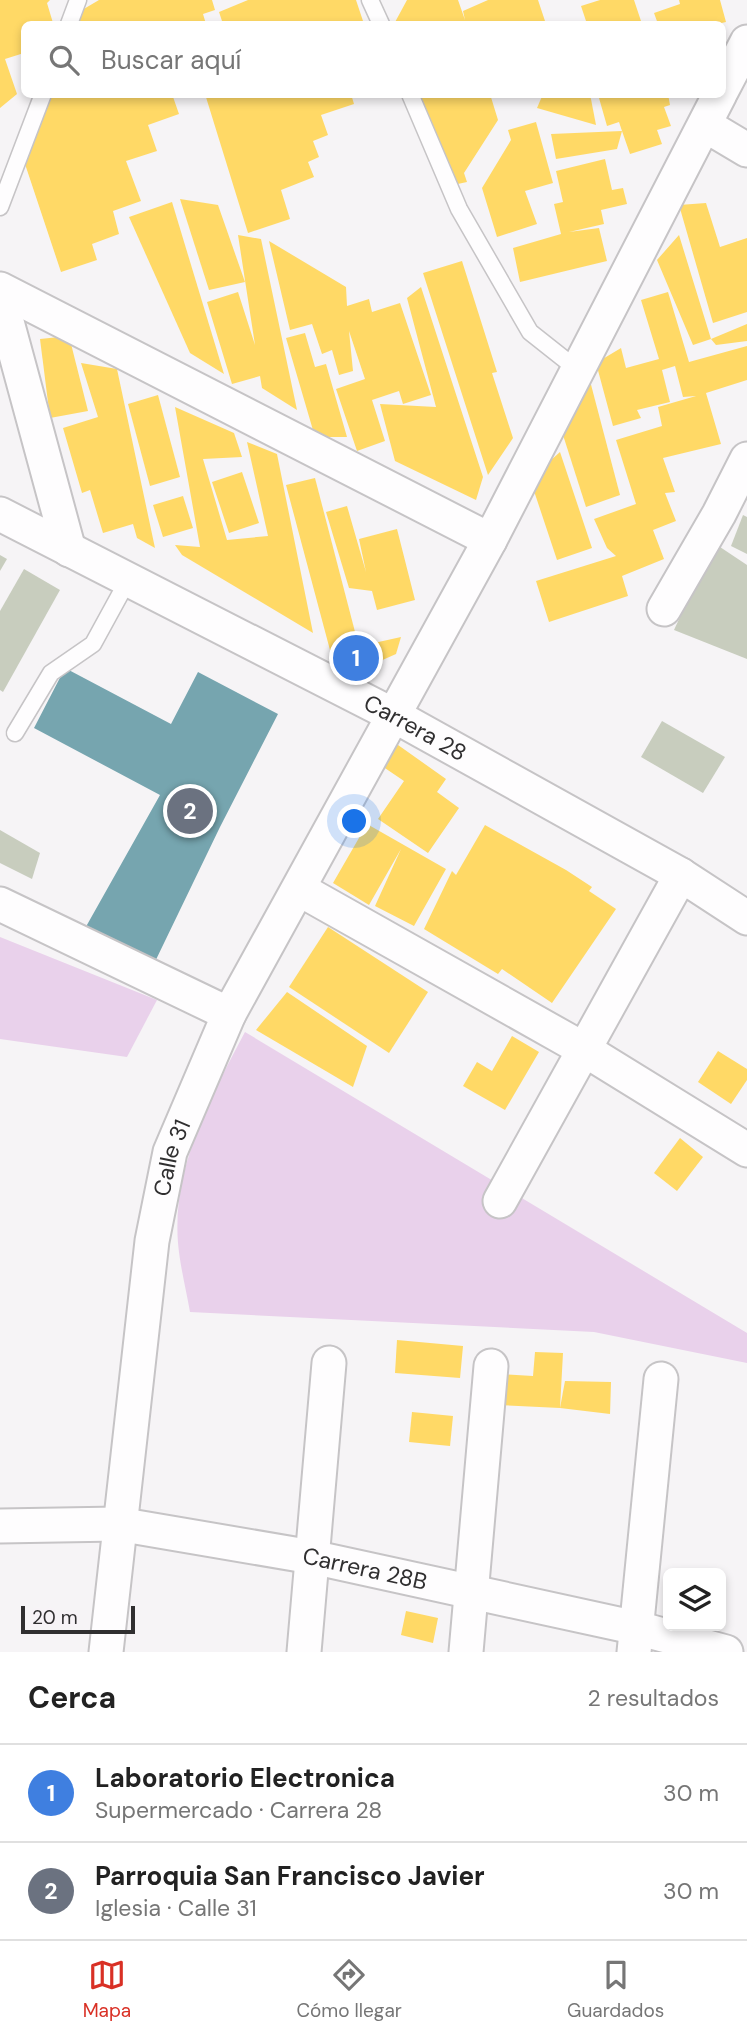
<!DOCTYPE html>
<html lang="es">
<meta charset="utf-8">
<style>
body{margin:0;font-family:"DM Sans",sans-serif;background:#f6f6f6;color:#222}
.controls{position:absolute;right:21px;bottom:21px;display:grid;overflow:hidden;border-radius:10px;box-shadow:0 4px 10px #0003}
.controls button{width:63px;height:63px;display:grid;place-items:center;padding:0;border:0;border-bottom:2px solid #e0e0e0;background:#fff;color:#222;font:35px sans-serif}
.scale{position:absolute;left:21px;bottom:18px;width:114px;box-sizing:border-box;padding-left:7px;border:4px solid #302f30;border-top:0;font-size:19px;line-height:24px;white-space:nowrap;color:#302f30;-webkit-text-stroke:5px #f7f3f7;paint-order:stroke}
.you{position:absolute;left:355px;top:822px;width:24px;height:24px;margin:-18px;border:5px solid #fff;border-radius:50%;background:#1a73e8;box-shadow:0 0 0 10px #1a73e833}
.badge{display:grid;place-items:center;width:46px;height:46px;border-radius:50%;background:#d93025;color:#fff;font-size:23px;font-weight:700}
.pin{position:absolute;translate:-50% -50%;border:4px solid #fff;box-shadow:0 2px 7px #0006}
.list{margin:0;padding:0;list-style:none}
h2{display:flex;justify-content:space-between;align-items:center;height:91px;margin:0;padding:0 28px;font-size:30px}
h2 small{font-size:23px;font-weight:400;color:#767676}
.list li{display:grid;grid-template-columns:46px 1fr auto;gap:21px;align-items:center;box-sizing:border-box;height:98px;padding:0 28px;border-top:2px solid #e0e0e0}
.list b{display:block;font-size:26px;white-space:nowrap}
.list p{margin:0;font-size:23px;white-space:nowrap;color:#767676}
.list em{font-size:23px;font-style:normal;color:#767676}
.icon{flex:none;width:38px;height:38px;fill:none;stroke:currentColor;stroke-width:2;stroke-linecap:round;stroke-linejoin:round}
.map{position:relative;flex:none;width:747px;height:1652px;overflow:hidden}
.search{position:absolute;background:#fff;box-shadow:0 4px 10px #0003;left:21px;right:21px;top:21px;height:77px;display:flex;align-items:center;gap:18px;box-sizing:border-box;padding:0 24px;border-radius:10px;color:#767676;font-size:26px}
.sheet{height:287px;background:#fff}
nav{display:flex;justify-content:space-around;align-items:center;box-sizing:border-box;height:98px;border-top:2px solid #e0e0e0;background:#fff;font-size:19px;color:#767676}
nav a{display:grid;justify-items:center;gap:4px}
nav .on{color:#d93025}
.map>svg:first-child{display:block}
</style>
<div class="map">
<svg width="747" height="1652" viewBox="0 0 747 1652">
<rect width="100%" height="100%" fill="#f6f4f6"/>
<!-- green -->
<g fill="#e9d1eb">
<path d="M0 937 157 1000 127 1057 0 1039Z"/>
<path d="M245 1032 747 1333V1363L594 1332 190 1312C186 1289 180 1266 178 1243 172 1168 211 1096 245 1032Z"/>
</g>
<!-- homes -->
<g fill="#ffd966">
<path d="M0 0H50L47 3 53 23 24 24V53L5 59 17 94 0 108Z"/>
<path d="M99 0H212L215 10 203 14 206 24H80L77 13Z"/>
<path d="M248 0H356L364 24H223L219 12Z"/>
<path d="M407 0H458L465 20 463 11 488 0H538L546 24H394Z"/>
<path d="M600 0H634L642 24H587L581 6Z"/>
<path d="M679 0H720L726 22 717 24H658L654 13 680 4Z"/>
<path d="M48 94H172L179 114 148 125 157 151 126 161 141 201 113 211 119 234 92 244 97 260 61 272 22 155Z"/>
<path d="M205 94H351L354 104 321 115 328 135 313 141 319 157 308 162 314 177 281 190 290 219 248 233Z"/>
<path d="M417 94H490L498 120 464 173 467 182 453 185Z"/>
<path d="M543 94H590L596 125 537 108Z"/>
<path d="M611 94H668L670 105 664 107 671 126 657 130 662 144 630 154 622 131 617 149 556 159 551 134 622 131 619 122 607 126 599 98Z"/>
<path d="M536 122 553 183 525 191 537 224 497 237 482 188 511 140 508 130Z"/>
<path d="M605 159 612 190 623 188 627 204 601 210 604 224 569 232 599 228 607 261 520 282 513 248 561 234 554 204 563 202 556 171Z"/>
<path d="M180 199 218 205 245 282 209 290Z"/>
<path d="M172 202 224 374 190 353 129 217Z"/>
<path d="M706 203 720 247 747 238V312L713 323 679 205Z"/>
<path d="M238 235 261 239 297 410 262 388 260 376 232 384 207 302 238 292 255 345Z"/>
<path d="M679 235 711 339 747 324V341L716 345 711 339 693 345 657 260Z"/>
<path d="M269 241 346 287 347 306 369 299 372 312 400 303 431 395 403 404 399 391 372 400 385 441 357 451 336 389 365 379 349 331 353 371 339 375 332 350 322 354 312 324 290 330Z"/>
<path d="M462 261 497 372 492 373 513 438 488 475 423 273Z"/>
<path d="M421 287 483 477 476 500 395 461 380 404 436 407 407 298Z"/>
<path d="M668 292 689 362 747 346V380L706 393 721 444 663 458 675 492 665 493 676 521 653 530 664 559 622 576 628 596 549 622 536 581 616 556 607 548 594 519 636 504 616 440 662 426 658 407 696 396 683 397 675 366 662 370 670 402 637 410 641 418 613 426 596 363 621 348 626 368 659 359 641 300Z"/>
<path d="M305 333 315 367 326 364 347 437H315L286 338Z"/>
<path d="M69 336 88 411 50 418 40 339Z"/>
<path d="M81 363 117 369 155 548 137 538 133 524 103 533 90 490 82 493 63 428 98 417Z"/>
<path d="M589 377 620 495 586 507 563 435Z"/>
<path d="M158 395 180 477 150 486 128 404Z"/>
<path d="M175 407 234 433 242 457 203 459 227 540 268 536 247 442 277 454 313 633 182 555 175 545 200 547Z"/>
<path d="M560 452 592 548 557 560 530 479Z"/>
<path d="M242 472 259 523 229 533 212 482Z"/>
<path d="M315 478 360 651 330 650 286 485Z"/>
<path d="M183 496 193 528 163 537 153 505Z"/>
<path d="M347 506 366 572 359 539 397 529 415 600 377 610 372 591 349 588 326 512Z"/>
<path d="M401 637 396 654 369 666 365 645Z"/>
<path d="M391 740 446 779 437 792 459 808 428 853 378 819 404 781 376 762Z"/>
<path d="M367 824 446 869 414 926 375 906 401 849 369 905 333 883Z"/>
<path d="M485 825 566 870 592 887 589 891 616 909 552 1003 502 969 498 974 424 929 452 871 456 875Z"/>
<path d="M328 927 428 992 389 1053 289 987Z"/>
<path d="M287 992 367 1046 353 1087 256 1030Z"/>
<path d="M512 1036 539 1052 505 1110 463 1086 477 1062 492 1071Z"/>
<path d="M718 1051 747 1069V1080L731 1104 698 1082Z"/>
<path d="M680 1138 703 1157 677 1191 654 1173Z"/>
<path d="M397 1340 463 1346 460 1378 395 1373Z"/>
<path d="M535 1352 563 1353 560 1408 497 1405 499 1374 533 1376Z"/>
<path d="M565 1381 611 1382 610 1414 560 1408Z"/>
<path d="M412 1412 453 1416 450 1446 409 1442Z"/>
<path d="M406 1611 438 1618 433 1643 401 1635Z"/>
</g>
<!-- public -->
<path fill="#76a5af" d="M65 668 171 724 198 672 278 714 220 827 151 970 83 932 160 795 34 728Z"/>
<!-- building -->
<g fill="#c8cdbe">
<path d="M743 515 747 517V554L731 546Z"/>
<path d="M714 543 747 565V659L674 630Z"/>
<path d="M0 555 7 559 0 571Z"/>
<path d="M24 569 60 590 3 692 0 690V611Z"/>
<path d="M662 721 725 757 703 793 641 757Z"/>
<path d="M0 830 40 853 32 879 0 863Z"/>
</g>
<g fill="none" stroke-linecap="round" stroke-linejoin="round">
<!-- lane casing -->
<g stroke="#c6c4c6" stroke-width="19">
<g id="lane">
<path d="M370 0 381 24"/>
<path d="M69 24 78 0"/>
<path d="M410 94 459 209 530 332 578 370"/>
<path d="M0 207 43 94"/>
<path d="M15 733 51 673 93 644 128 580"/>
</g>
</g>
<!-- street casing -->
<g stroke="#c6c4c6" stroke-width="37">
<g id="street">
<path d="M722 90 747 42"/>
<path d="M705 125 747 150"/>
<path d="M0 289 490 540"/>
<path d="M0 296 69 550"/>
<path id="s1" d="M0 514 395 716 681 875 747 918"/>
<path d="M664 609 719 514 747 459"/>
<path d="M299 889 585 1050 747 1150"/>
<path d="M0 904 229 1014"/>
<path d="M500 1201 681 875"/>
<path id="s2" d="M0 1526 118 1524 312 1557 637 1628 726 1652"/>
<path id="s3" d="M106 1652 152 1241 170 1152 229 1014 490 540 720 94"/>
<path d="M304 1652 329 1363"/>
<path d="M466 1652 491 1366"/>
<path d="M634 1652 661 1379"/>
</g>
</g>
<!-- lane -->
<use href="#lane" stroke="#fefdfe" stroke-width="16"/>
<!-- street -->
<use href="#street" stroke="#fefdfe" stroke-width="33"/>
</g>
<g text-anchor="middle" dominant-baseline="central" stroke-width="7" stroke-linejoin="round" paint-order="stroke">
<!-- street labels -->
<g font-size="23" fill="#302f30" stroke="#f7f3f7">
<text stroke="none"><textPath href="#s1" startOffset="467">Carrera 28</textPath></text>
<text stroke="none"><textPath href="#s3" startOffset="499">Calle 31</textPath></text>
<text stroke="none"><textPath href="#s2" startOffset="369">Carrera 28B</textPath></text>
</g>
</g>
</svg>
<div class="controls">
<button><svg class="icon" aria-label="layers" viewBox="0 0 24 24"><path d="M12 4l9 5-9 5-9-5zM3 14l9 5 9-5"/></svg></button>
</div>
<div class="scale">20 m</div>
<div class="you"></div>
<div class="pin badge" style="left:356px;top:658px;background:#3f7fe0">1</div>
<div class="pin badge" style="left:190px;top:811px;background:#6b7280">2</div>
<div class="search"><svg class="icon" aria-label="search" viewBox="0 0 24 24"><circle cx="10" cy="10" r="6"/><path d="M15 15l6 6"/></svg>Buscar aquí</div>
</div>
<section class="sheet">
<h2>Cerca<small>2 resultados</small></h2>
<ul class="list">
<li><span class="badge" style="background:#3f7fe0">1</span><div><b>Laboratorio Electronica</b><p>Supermercado · Carrera 28</p></div><em>30 m</em></li>
<li><span class="badge" style="background:#6b7280">2</span><div><b>Parroquia San Francisco Javier</b><p>Iglesia · Calle 31</p></div><em>30 m</em></li>
</ul>
</section>
<nav>
<a class="on"><svg class="icon" aria-label="map" viewBox="0 0 24 24"><path d="M3 6l6-2 6 2 6-2v14l-6 2-6-2-6 2zM9 4v14M15 6v14"/></svg>Mapa</a>
<a><svg class="icon" aria-label="directions" viewBox="0 0 24 24"><path d="M12 3l9 9-9 9-9-9zM9 14v-3h6M13 9l2 2-2 2"/></svg>Cómo llegar</a>
<a><svg class="icon" aria-label="saved" viewBox="0 0 24 24"><path d="M7 4h10v16l-5-4-5 4z"/></svg>Guardados</a>
</nav>
